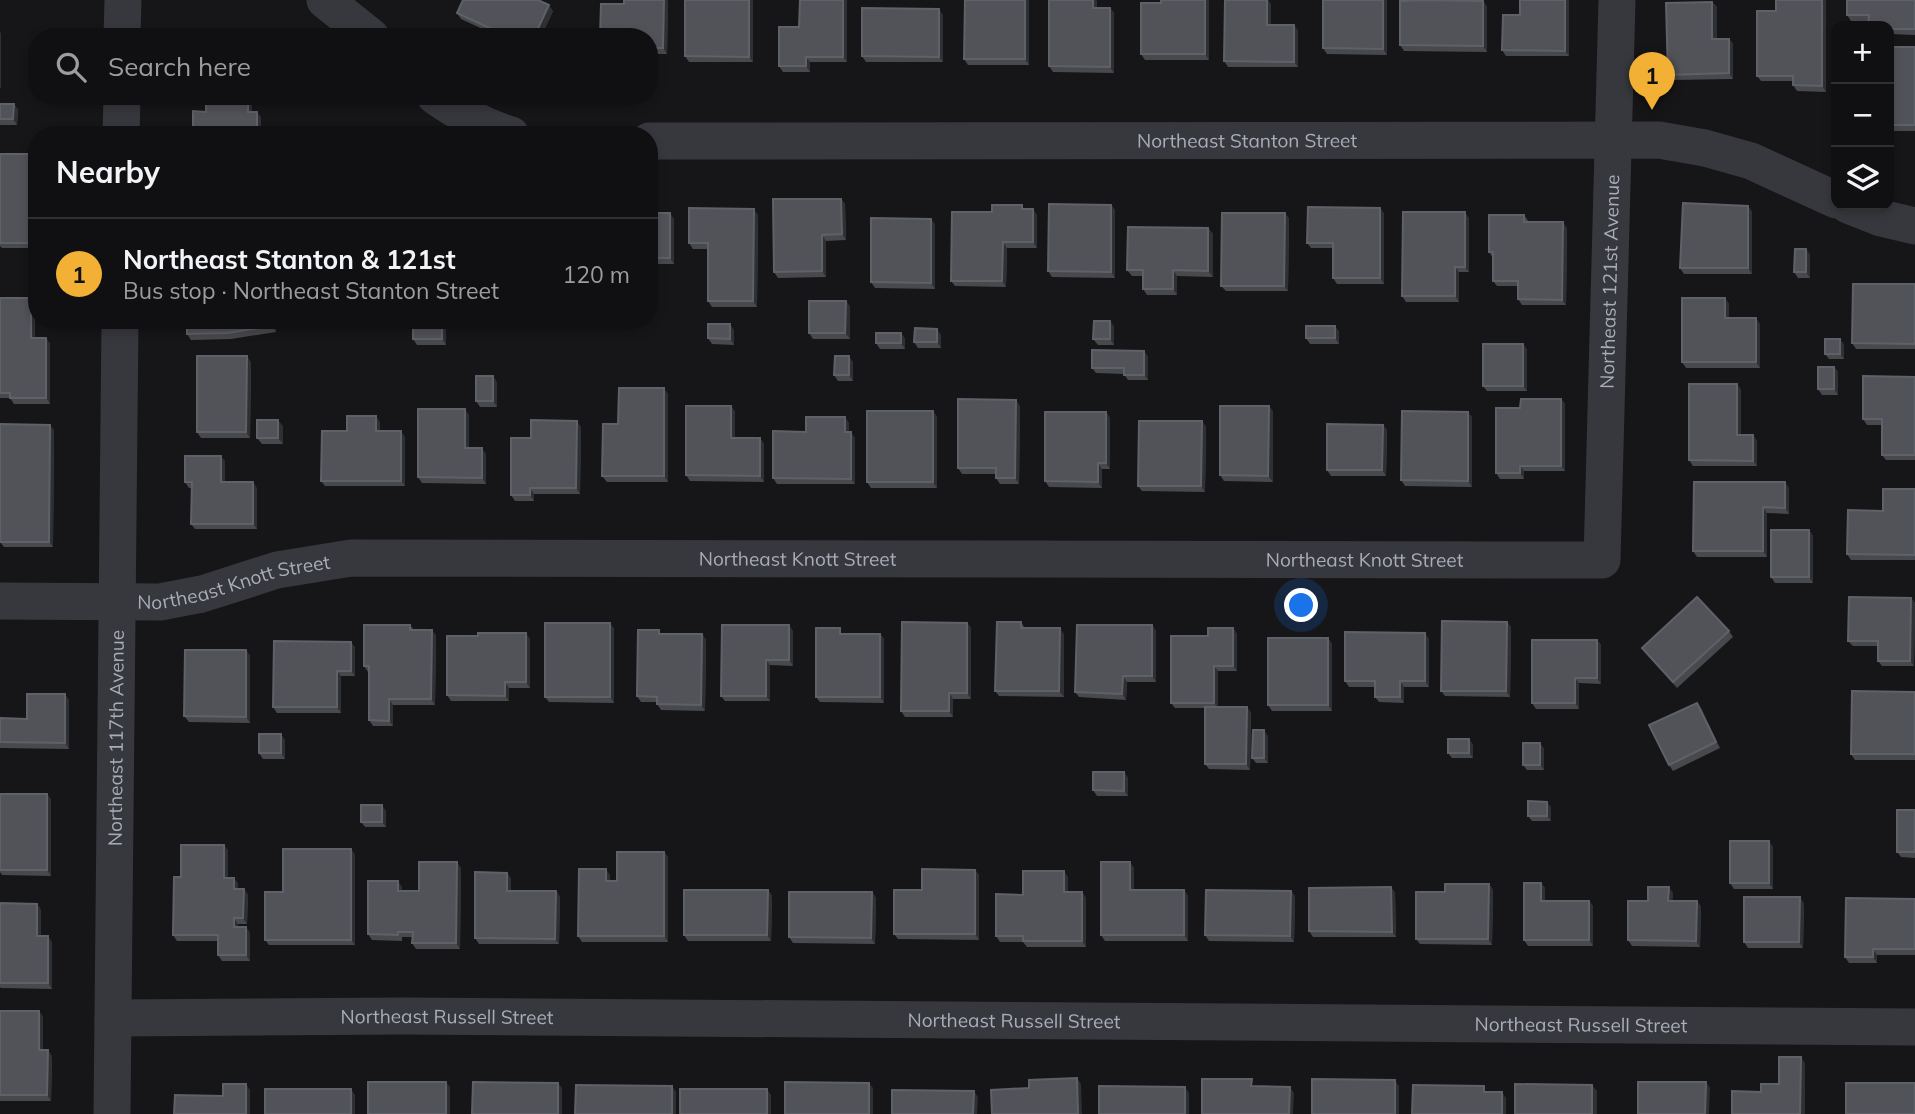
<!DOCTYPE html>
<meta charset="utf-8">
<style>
body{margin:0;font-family:Mulish,sans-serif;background:#1e1e20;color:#f1f3f6}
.controls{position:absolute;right:21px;top:21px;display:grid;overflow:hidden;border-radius:14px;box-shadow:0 4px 10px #0003}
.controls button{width:63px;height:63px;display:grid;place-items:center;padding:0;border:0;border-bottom:2px solid #303032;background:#101012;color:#f1f3f6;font:35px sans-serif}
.you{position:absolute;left:1302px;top:606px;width:24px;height:24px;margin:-18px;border:5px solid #fff;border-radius:50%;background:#1a73e8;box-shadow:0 0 0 10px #1a73e833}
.badge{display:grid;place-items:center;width:46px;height:46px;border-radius:50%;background:#f2b134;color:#111;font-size:23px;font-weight:700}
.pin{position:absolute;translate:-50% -58px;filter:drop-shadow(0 2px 4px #0008)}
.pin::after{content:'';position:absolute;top:37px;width:24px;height:21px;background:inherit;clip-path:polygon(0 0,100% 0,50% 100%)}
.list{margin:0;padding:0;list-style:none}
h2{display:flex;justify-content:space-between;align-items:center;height:91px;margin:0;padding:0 28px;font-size:30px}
h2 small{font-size:23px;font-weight:400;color:#9c9d9f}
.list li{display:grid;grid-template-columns:46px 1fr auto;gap:21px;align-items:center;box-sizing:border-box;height:112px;padding:0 28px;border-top:2px solid #303032}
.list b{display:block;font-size:26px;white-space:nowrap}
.list p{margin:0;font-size:23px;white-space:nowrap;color:#9c9d9f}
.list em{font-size:23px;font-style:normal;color:#9c9d9f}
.icon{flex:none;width:38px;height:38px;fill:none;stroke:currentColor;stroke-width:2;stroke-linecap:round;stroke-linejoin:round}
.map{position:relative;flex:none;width:1915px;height:1114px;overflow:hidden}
.search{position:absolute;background:#101012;box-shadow:0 4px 10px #0003;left:28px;top:28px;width:630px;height:77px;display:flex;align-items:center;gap:18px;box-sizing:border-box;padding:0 24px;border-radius:28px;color:#9c9d9f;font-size:26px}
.panel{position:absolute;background:#101012;box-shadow:0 4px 10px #0003;left:28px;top:126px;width:630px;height:203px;border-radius:28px}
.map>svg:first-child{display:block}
</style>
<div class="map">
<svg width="1915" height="1114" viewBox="0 0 1915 1114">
<rect width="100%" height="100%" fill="#161618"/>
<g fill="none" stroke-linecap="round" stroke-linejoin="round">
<!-- street -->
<g stroke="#37383d" stroke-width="37">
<path d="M325 0 371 37"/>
<path d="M122 37 123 0"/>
<path d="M435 96C459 113 482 126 511 135"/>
<path d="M121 135 122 96"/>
<path id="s1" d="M649 141 1659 140 1705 148 1751 161 1836 200"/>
<path d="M1848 205 1881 218 1915 226"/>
<path id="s2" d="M0 601 160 602 202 594 277 570 351 558 1602 560 1617 0"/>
<path id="s3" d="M113 1018 403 1016 1915 1027"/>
<path id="s4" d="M112 1114 120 320"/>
</g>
</g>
<!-- wall -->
<g fill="#47494d">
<path d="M668 0 667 54H649V37Z"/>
<path d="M753 0V62H689L685 56Z"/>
<path d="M800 0H847V62H810V72H783L779 66 799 27Z"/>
<path d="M1029 0V65H968L964 59Z"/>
<path d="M1049 0H1096L1097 8H1110L1114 13V73L1053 72 1049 66Z"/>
<path d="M1161 0H1209V60H1145L1141 54 1161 3Z"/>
<path d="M1268 0 1271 5V25H1294L1298 31V67H1228L1224 61Z"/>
<path d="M1323 0H1387V55L1327 54 1323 48Z"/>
<path d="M1451 0V1H1483L1487 7V52L1404 51 1400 45Z"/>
<path d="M1520 0H1569V56H1506L1502 50 1520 15Z"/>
<path d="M1776 0H1825L1826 2V92L1797 91 1793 85V81H1761L1757 76 1776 11Z"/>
<path d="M1915 0V35L1889 34V26L1869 21H1851L1847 15Z"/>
<path d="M1712 2 1717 7V39H1729L1733 44V79L1672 80 1668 75Z"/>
<path d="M553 11 541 37H500L461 19 457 13Z"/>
<path d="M943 15V62H866L862 56Z"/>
<rect x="1889" y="47" width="26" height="84"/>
<path d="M0 104H14L18 110 17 125H0Z"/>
<path d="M0 154H37V248H2L0 246Z"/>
<path d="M841 199 845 204 846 240 826 241V277L778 278 774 272Z"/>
<path d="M1111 205 1115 210V278L1052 277 1048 271Z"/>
<path d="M1748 206 1752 212V274H1684L1680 268Z"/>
<path d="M1380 208 1384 214V284H1337L1333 278V248H1311L1307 243Z"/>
<path d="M1025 209 1037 215V248H1007L1006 287 955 286 951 281 992 212Z"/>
<path d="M649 213 674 219V264H649Z"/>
<path d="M758 215 757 307H712L708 301V249H693L689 243Z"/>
<path d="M1524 215 1529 222 1567 228 1566 305H1522L1518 299V286H1497L1493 281V258L1489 252Z"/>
<path d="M1289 218 1288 291H1226L1221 286Z"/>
<path d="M1469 218V272H1459V302H1406L1402 296Z"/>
<path d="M935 224V289L875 288 871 282Z"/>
<path d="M1208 228 1213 234V277L1177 276V295H1147L1143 289V276H1132L1127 270Z"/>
<path d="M1806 249 1810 255V278H1798L1794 272Z"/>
<path d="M1915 284V349H1856L1852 343Z"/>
<path d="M0 298H31L35 304V338H46L50 344V404H14L10 398H0Z"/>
<path d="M1725 298 1729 304V318L1760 324V368H1686L1682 362Z"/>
<path d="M846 301 850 307V339H813L809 333Z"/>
<path d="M275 320 276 332 231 339 191 340 187 334Z"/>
<path d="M335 320H381V323H337Z"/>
<path d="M1110 321 1114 327V345H1098L1093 339Z"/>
<path d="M1335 326 1339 332V344H1310L1306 338Z"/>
<path d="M446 327V345H417L413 339Z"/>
<path d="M734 330V345L712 344 708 338Z"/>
<path d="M901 333 905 339V349H880L876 343Z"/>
<path d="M941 335V348H918L914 342Z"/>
<path d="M1840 339 1844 345V359H1829L1825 354Z"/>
<path d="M1523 344 1527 350V391H1487L1483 386Z"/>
<path d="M1144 351 1148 357V380H1128L1124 374 1096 373 1092 368Z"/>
<path d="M251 362 250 438H201L197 432Z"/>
<path d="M853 362V381H838L834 375Z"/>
<path d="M1834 367 1838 372V395H1822L1818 389Z"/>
<path d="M1915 377V460H1886L1882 455V425H1867L1863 419Z"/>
<path d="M497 382V407H480L476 401Z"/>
<path d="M1737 384 1741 390V435H1753L1757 441V466H1693L1689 460Z"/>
<path d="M668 394V482H607L602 476Z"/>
<path d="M1561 399 1565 404V471H1524V479H1500L1496 473 1520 408Z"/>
<path d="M731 406 735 412V438H760L764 444V482L690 481 686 475Z"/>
<path d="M1020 406 1019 484H1000L996 478V474H962L958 468Z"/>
<path d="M933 411 937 417V488H871L867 482Z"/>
<path d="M1273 411V482L1224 481 1220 475Z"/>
<path d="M1106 412 1110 418V469H1102V488L1049 487 1045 481Z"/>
<path d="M469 415V448L486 454V484L422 483 418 477Z"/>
<path d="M1472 417V487L1405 486 1401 480Z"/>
<path d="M1202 421 1206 427 1205 492 1142 491 1138 486Z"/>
<path d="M380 422V431L405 437V486H325L321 481 347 431Z"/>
<path d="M849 423V432L855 438V484H777L773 478 806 432Z"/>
<path d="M1383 425 1387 430 1386 476H1331L1327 470Z"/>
<path d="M283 426V444H262L257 438Z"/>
<path d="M581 427 580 494H534V501H515L511 495 531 438Z"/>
<path d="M54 430 53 547H4L0 542Z"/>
<path d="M225 461V482L257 488V529H195L191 524 192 488H189L185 482Z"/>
<path d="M1789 488V514L1767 513V557H1697L1693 551Z"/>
<path d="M1915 489V560H1851L1847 554 1883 511Z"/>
<path d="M1809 530 1813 536V583H1775L1771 577Z"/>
<path d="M1911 598 1915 603 1914 666H1882L1878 661V646H1853L1848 641Z"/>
<path d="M1021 622 1025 628 1064 634V697L999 696 995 691Z"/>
<path d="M1507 622 1511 627 1510 697 1445 696 1441 691Z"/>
<path d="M610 623 614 629V703L549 702 545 697Z"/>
<path d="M967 623 971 628V699H953V717H905L901 711Z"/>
<path d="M410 625 414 630 436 635 435 705H393V726H373L369 720V672H368L364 666Z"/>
<path d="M1152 625 1156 631V682H1127L1126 700 1079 697 1075 692Z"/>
<path d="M1233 628 1237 634V671H1218V707H1247L1251 713 1250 770 1209 769 1205 764V708H1175L1171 703 1208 636Z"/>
<path d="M793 631V666L770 665V701H725L721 696Z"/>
<path d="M1729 631 1733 637 1677 688 1642 648Z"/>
<path d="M662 634H702L706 640 705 711 661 710 657 704V702H641L637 696Z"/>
<path d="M844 634H880L884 639V703L820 702 816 697Z"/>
<path d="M1328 638 1332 644V711H1272L1268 705Z"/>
<path d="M530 639V688H509V701H451L447 695Z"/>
<path d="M1429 639V687H1404V703L1379 702 1375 697V687H1349L1345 681Z"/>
<path d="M1597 640 1601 645V684L1579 683V709H1536L1532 703Z"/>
<path d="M355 647V676H341V713H277L273 707Z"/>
<path d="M246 650 250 656V723L189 722 184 716Z"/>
<path d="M1915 692V760H1855L1851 754Z"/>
<path d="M69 700V749L0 748V718L27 719Z"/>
<path d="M1701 708 1720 748 1673 771 1669 765Z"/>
<path d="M1268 736V763H1256L1252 758Z"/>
<path d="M1469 739 1473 745V758H1452L1448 753Z"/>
<path d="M285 740V759H263L259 753Z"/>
<path d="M1540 743 1544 749V770H1527L1523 765Z"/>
<path d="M1124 772 1128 778V796H1097L1093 790Z"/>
<path d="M0 794H47L51 800V876L2 875 0 872Z"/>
<path d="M1551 807V821H1532L1528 816Z"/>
<path d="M1915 810V858L1901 857 1897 852Z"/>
<path d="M386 811V827H365L361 822Z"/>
<path d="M1773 847V889H1734L1730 883Z"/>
<path d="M351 849 355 855V945H269L265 940 283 892Z"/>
<path d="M228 850V878L238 883V889H244L248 895 247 924H238V927H246L250 933V961H222L218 955V941H177L173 935 181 877Z"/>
<path d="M664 852 668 857V942H582L578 936 610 875V881H617Z"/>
<path d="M461 868 460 949H416L412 943V937H402V941L372 940 368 934 402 887V891H419Z"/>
<path d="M1134 868V890H1184L1188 896V941H1105L1101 935Z"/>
<path d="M975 870 979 875V940L898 939 894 934 922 890Z"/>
<path d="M507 873 511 879V891H556L560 897 559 944H479L475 938Z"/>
<path d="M1068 877V892H1082L1086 898V947H1027L1023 942H1000L996 936 1023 895Z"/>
<path d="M1541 883 1545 888V901H1589L1593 906V946H1528L1524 940Z"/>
<path d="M1489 884 1493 890 1492 945 1420 944 1416 939 1445 892Z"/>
<path d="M1391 887 1395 893 1396 937H1313L1309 931Z"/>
<path d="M768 890 772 896 771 941H688L684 935Z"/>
<path d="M1291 891 1295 896 1294 942 1209 941 1205 935Z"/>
<path d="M872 892 876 898 875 944 793 943 789 937Z"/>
<path d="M1673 893 1672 901H1697L1701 907 1700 947 1632 946 1628 940 1648 901Z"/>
<path d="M1915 899V955H1877V963H1849L1845 957Z"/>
<path d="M0 903 37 904 41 910V936L52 942V989L1 988 0 987Z"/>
<path d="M1804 903 1803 948H1748L1744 942Z"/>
<path d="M0 1011H39L43 1017V1050L52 1056 51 1101H0Z"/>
</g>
<!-- shaded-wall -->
<g fill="#2f3033">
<path d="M664 0H668L667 54 663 48Z"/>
<path d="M749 0H753V62L749 57Z"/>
<path d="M843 0H847V62L843 57Z"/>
<path d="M1025 0H1029V65L1025 59Z"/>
<path d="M1093 0H1096L1097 1V13L1093 8Z"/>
<path d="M1205 0H1209V60L1205 54Z"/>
<path d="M1268 0 1271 5V31L1267 25Z"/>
<path d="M1383 0H1387V55L1383 49Z"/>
<path d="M1565 0H1569V56L1565 51Z"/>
<path d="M1822 0H1825L1826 2V92L1822 86Z"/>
<path d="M1483 1 1487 7V52L1483 46Z"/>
<path d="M1712 2 1717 7V44L1712 39Z"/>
<path d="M549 5 553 11 541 37H534Z"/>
<path d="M1110 8 1114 13V73L1110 67Z"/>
<path d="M939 9 943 15V62L939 57Z"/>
<path d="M1294 25 1298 31V67L1294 62Z"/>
<path d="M0 32 1 33V88H0Z"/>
<path d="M1729 39 1733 44V79L1729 73Z"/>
<path d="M806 57 810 62V72L806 66Z"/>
<path d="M248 96H252V117L248 112Z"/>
<path d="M14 104 18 110 17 125 13 119Z"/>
<path d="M257 112 261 117V135H257Z"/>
<path d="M841 199 845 204 846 240 842 234Z"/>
<path d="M1111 205 1115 210V278L1111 272Z"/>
<path d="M1748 206 1752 212V274L1748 268Z"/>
<path d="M1380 208 1384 214V284L1380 278Z"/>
<path d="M754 209 758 215 757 307 753 301Z"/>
<path d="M1033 209 1037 215V248L1033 242Z"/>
<path d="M1465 212 1469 218V272L1465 267Z"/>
<path d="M670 213 674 219V264L670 258Z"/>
<path d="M1285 213 1289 218 1288 291 1284 286Z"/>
<path d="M931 219 935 224V289L931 283Z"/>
<path d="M1563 222 1567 228 1566 305 1562 300Z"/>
<path d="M1208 228 1213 234V277L1208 271Z"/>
<path d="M822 235 826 241V277L822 271Z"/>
<path d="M1003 242 1007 248 1006 287 1002 281Z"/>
<path d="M1806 249 1810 255V278L1806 272Z"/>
<path d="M1455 267 1459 272V302L1455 296Z"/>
<path d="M1173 270 1177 276V295L1173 289Z"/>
<path d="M31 298 35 304V344L31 338Z"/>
<path d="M1725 298 1729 304V324L1725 318Z"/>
<path d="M846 301 850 307V339L845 333Z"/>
<path d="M1756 318 1760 324V368L1756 362Z"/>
<path d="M271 320H275L276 332 272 326Z"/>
<path d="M442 321 446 327V345L442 339Z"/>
<path d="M1110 321 1114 327V345L1110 339Z"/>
<path d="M730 324 734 330V345L730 339Z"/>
<path d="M1335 326 1339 332V344L1335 338Z"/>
<path d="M937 329 941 335V348L937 342Z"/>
<path d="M901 333 905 339V349L901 343Z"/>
<path d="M46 338 50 344V404L46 398Z"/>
<path d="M1840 339 1844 345V359L1840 354Z"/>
<path d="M1523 344 1527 350V391L1523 386Z"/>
<path d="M1144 351 1148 357V380L1144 375Z"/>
<path d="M247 356 251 362 250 438 246 432Z"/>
<path d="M849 356 853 362V381L849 375Z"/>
<path d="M1834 367 1838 372V395L1834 389Z"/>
<path d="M493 376 497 382V407L493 401Z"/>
<path d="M1737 384 1741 390V440L1737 435Z"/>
<path d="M664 388 668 394V482L664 476Z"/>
<path d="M1561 399 1565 404V471L1561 466Z"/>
<path d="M1016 400 1020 406 1019 484 1015 478Z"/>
<path d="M731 406 735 412V444L731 438Z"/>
<path d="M1269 406 1273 411V482L1268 476Z"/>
<path d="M465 409 469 415V454L465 448Z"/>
<path d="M933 411 937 417V488L933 482Z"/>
<path d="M1106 412 1110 418V469L1106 463Z"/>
<path d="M1468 412 1472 417V487L1468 481Z"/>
<path d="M376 416 380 422V437L376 431Z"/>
<path d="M845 417 849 423V438L845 432Z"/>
<path d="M278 420 283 426V444L278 438Z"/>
<path d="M577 421 581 427 580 494 576 488Z"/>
<path d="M1202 421 1206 427 1205 492 1201 486Z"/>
<path d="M50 425 54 430 53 547 49 542Z"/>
<path d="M1383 425 1387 430 1386 476 1382 470Z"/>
<path d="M401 431 405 437V486L401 481Z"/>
<path d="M851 432 855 438V484L851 479Z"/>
<path d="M1753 435 1757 441V466L1753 461Z"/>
<path d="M760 438 764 444V482L760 476Z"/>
<path d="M482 448 486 454V484L482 478Z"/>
<path d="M221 456 225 461V488L221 482Z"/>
<path d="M1098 463 1102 469V488L1098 482Z"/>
<path d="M1520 466 1524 471V479L1520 473Z"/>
<path d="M253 482 257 488V529L253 524Z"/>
<path d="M1785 482 1789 488V514L1785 508Z"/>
<path d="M530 488 534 494V501L530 495Z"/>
<path d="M1763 507 1767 513V557L1763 551Z"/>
<path d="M1809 530 1813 536V583L1809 577Z"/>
<path d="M1911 598 1915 603 1914 666 1910 661Z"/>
<path d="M1507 622 1511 627 1510 697 1506 691Z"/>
<path d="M610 623 614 629V703L610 697Z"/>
<path d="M967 623 971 628V699L967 693Z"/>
<path d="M789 625 793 631V666L789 660Z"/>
<path d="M1152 625 1156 631V682L1152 676Z"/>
<path d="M1060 628 1064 634V697L1059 691Z"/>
<path d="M1233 628 1237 634V671L1233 666Z"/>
<path d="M432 630 436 635 435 705 431 699Z"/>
<path d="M526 633 530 639V688L526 682Z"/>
<path d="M1425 633 1429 639V687L1425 681Z"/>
<path d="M702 634 706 640 705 711 701 705Z"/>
<path d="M880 634 884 639V703L880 697Z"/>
<path d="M1328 638 1332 644V711L1328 705Z"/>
<path d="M1597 640 1601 645V684L1597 678Z"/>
<path d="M351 642 355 647V676L351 671Z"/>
<path d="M246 650 250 656V723L246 717Z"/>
<path d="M766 660 770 665V701L766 696Z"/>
<path d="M1214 666 1218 671V708L1214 703Z"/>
<path d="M337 671 341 676V713L337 707Z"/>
<path d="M1123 676 1127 682 1126 700 1122 694Z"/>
<path d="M1575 678 1579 683V709L1575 703Z"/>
<path d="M1400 681 1404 687V703L1400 697Z"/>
<path d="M505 682 509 688V701L505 696Z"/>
<path d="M949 693 953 699V717L949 711Z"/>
<path d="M65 694 69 700V749L65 743Z"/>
<path d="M389 699 393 705V726L389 721Z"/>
<path d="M1697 703 1701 708 1720 748 1716 742Z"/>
<path d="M1247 707 1251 713 1250 770 1246 764Z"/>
<path d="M1264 730 1268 736V763L1264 758Z"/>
<path d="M281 734 285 740V759L281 753Z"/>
<path d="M1469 739 1473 745V758L1469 753Z"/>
<path d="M1540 743 1544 749V770L1540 765Z"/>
<path d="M1124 772 1128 778V796L1124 791Z"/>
<path d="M47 794 51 800V876L47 870Z"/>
<path d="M1547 802 1551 807V821L1547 816Z"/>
<path d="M382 805 386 811V827L382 822Z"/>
<path d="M1769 841 1773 847V889L1769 883Z"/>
<path d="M224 845 228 850V883L224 878Z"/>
<path d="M351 849 355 855V945L351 940Z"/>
<path d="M664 852 668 857V942L664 936Z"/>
<path d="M457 862 461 868 460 949 456 943Z"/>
<path d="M1130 862 1134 868V896L1130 890Z"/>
<path d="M606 869 610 875V887L606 881Z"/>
<path d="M975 870 979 875V940L975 934Z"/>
<path d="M1064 871 1068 877V898L1064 892Z"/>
<path d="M507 873 511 879V897L507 891Z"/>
<path d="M234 878 238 883V895L234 889Z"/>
<path d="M398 881 402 887V896L398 891Z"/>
<path d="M1541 883 1545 888V906L1541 901Z"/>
<path d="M1489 884 1493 890 1492 945 1488 939Z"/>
<path d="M1391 887 1395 893 1396 937 1392 932Z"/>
<path d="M1669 887 1673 893 1672 907 1668 901Z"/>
<path d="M244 889 248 895 247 924 243 918Z"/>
<path d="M768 890 772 896 771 941 767 935Z"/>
<path d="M1184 890 1188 896V941L1184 935Z"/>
<path d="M556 891 560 897 559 944 555 939Z"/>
<path d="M1291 891 1295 896 1294 942 1290 936Z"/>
<path d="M872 892 876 898 875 944 871 938Z"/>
<path d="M1082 892 1086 898V947L1082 941Z"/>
<path d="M1800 897 1804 903 1803 948 1799 942Z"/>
<path d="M1589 901 1593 906V946L1589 940Z"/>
<path d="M1697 901 1701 907 1700 947 1696 941Z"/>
<path d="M37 904 41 910V942L37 936Z"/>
<path d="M234 918 238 924V933L234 927Z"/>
<path d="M246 927 250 933V961L246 955Z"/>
<path d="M48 936 52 942V989L48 983Z"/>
<path d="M1873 949 1877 955V963L1873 957Z"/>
<path d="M39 1011 43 1017V1056L39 1050Z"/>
<path d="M48 1050 52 1056 51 1101 47 1095Z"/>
<path d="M1801 1057 1805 1063V1114H1800Z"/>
<path d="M1077 1078 1081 1084 1082 1114H1078Z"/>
<path d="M1395 1080 1399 1086V1114H1395Z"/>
<path d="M446 1082 450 1087V1114H446Z"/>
<path d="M1706 1082 1710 1088 1709 1114H1705Z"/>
<path d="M558 1083 562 1088V1114H558Z"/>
<path d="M869 1083 873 1088V1114H869Z"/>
<path d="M246 1084 250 1090V1114H246Z"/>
<path d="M1592 1085 1597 1091V1114H1592Z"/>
<path d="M672 1086 676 1092V1114H672Z"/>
<path d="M1185 1087 1189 1093V1114H1185Z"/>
<path d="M1290 1087 1294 1093 1293 1114H1289Z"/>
<path d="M351 1089 355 1095V1114H351Z"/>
<path d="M767 1089 771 1095V1114H767Z"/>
<path d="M974 1091 978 1097 977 1114H973Z"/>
<path d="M1502 1092 1506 1098V1114H1502Z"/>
</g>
<!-- building -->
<g fill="#525359" stroke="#5f6168" stroke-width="2">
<path d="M463 0H538L549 5 534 37H509L457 13Z"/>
<path d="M624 0H664L663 48H649V37H600L601 4H624Z"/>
<path d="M685 0H749V57L685 56Z"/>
<path d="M800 0H843V57H806V66H779V27H799Z"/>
<path d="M965 0H1025V59H964Z"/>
<path d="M1049 0H1093V8H1110V67L1049 66Z"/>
<path d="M1161 0H1205V54H1141V3H1161Z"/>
<path d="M1225 0H1267V25H1294V62L1224 61Z"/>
<path d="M1323 0H1383V49L1323 48Z"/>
<path d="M1423 0 1483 1V46L1400 45V1Z"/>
<path d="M1520 0H1565V51L1502 50 1503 15H1520Z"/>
<path d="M1776 0H1822V86L1793 85V76H1757V11H1776Z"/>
<path d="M1847 0H1915V29H1889V26H1868L1869 15H1847Z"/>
<path d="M1712 2V39H1729V73L1668 75 1666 3Z"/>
<path d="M862 8 939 9V57L862 56Z"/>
<path d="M206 35 248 36V37H206Z"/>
<rect x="1889" y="47" width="26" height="78"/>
<path d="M206 96H248V112H257V135H193V111L206 112Z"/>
<path d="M0 104H14L13 119H0Z"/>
<rect x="0" y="154" width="37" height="89"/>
<path d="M773 199H841L842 234 822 235V271L774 272Z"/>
<path d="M1683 203 1748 206V268H1680Z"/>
<path d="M1049 204 1111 205V272L1048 271Z"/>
<path d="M992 205H1022V209H1033V242H1003L1002 281H951L952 212H992Z"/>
<path d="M1308 207 1380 208V278H1333V243H1307Z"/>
<path d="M689 208 754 209 753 301H708V243H689Z"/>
<path d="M1403 212H1465V267H1455V296H1402Z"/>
<rect x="649" y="213" width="21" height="45"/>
<path d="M1222 213H1285L1284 286H1221Z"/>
<path d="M1489 215H1524V222H1563L1562 300 1518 299V281H1493V252H1489Z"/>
<path d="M871 218 931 219V283L871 282Z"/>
<path d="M1128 227 1208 228V271L1173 270V289H1143V270H1127Z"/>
<path d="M1795 249H1806V272H1794Z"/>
<path d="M1853 284H1915V344L1852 343Z"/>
<path d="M0 298H31V338H46V398H10V393H0Z"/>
<path d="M1682 298H1725V318H1756V362H1682Z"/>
<path d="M809 301H846L845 333H809Z"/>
<path d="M187 320H271L272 326 227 333 187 334Z"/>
<rect x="413" y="321" width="29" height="18"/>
<path d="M1094 321H1110V339H1093Z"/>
<path d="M708 324H730V339L708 338Z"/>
<rect x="1306" y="326" width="29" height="12"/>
<path d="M915 328 937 329V342H914Z"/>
<rect x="876" y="333" width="25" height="10"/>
<rect x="1825" y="339" width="15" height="15"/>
<rect x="1483" y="344" width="40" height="42"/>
<path d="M1092 350 1144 351V375H1124V368H1092Z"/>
<path d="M197 356H247L246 432H197Z"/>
<path d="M835 356H849V375H834Z"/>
<rect x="1818" y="367" width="16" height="22"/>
<rect x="476" y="376" width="17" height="25"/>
<path d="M1863 376 1915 377V455H1882V419H1863Z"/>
<path d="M1689 384H1737V435H1753V461L1689 460Z"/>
<path d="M619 388H664V476H602L603 424H618Z"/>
<path d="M958 399 1016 400 1015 478H996V468H958Z"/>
<path d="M1521 399H1561V466H1520V473H1496V408H1520Z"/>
<path d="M686 406H731V438H760V476L686 475Z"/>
<path d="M1220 406H1269L1268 476 1220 475Z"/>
<path d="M418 409H465V448H482V478L418 477Z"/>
<rect x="867" y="411" width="66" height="71"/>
<path d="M1402 411 1468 412V481L1401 480Z"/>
<path d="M1045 412H1106V463H1098V482L1045 481Z"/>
<path d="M347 416H376V431H401V481H321L322 431H347Z"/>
<path d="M806 417H845V432H851V479L773 478V431L806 432Z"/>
<rect x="257" y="420" width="21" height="18"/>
<path d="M531 420 577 421 576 488H530V495H511V438H531Z"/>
<path d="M1139 421H1202L1201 486H1138Z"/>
<path d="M0 424 50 425 49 542H0Z"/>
<path d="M1327 424 1383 425 1382 470H1327Z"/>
<path d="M185 456H221V482H253V524H191L192 482H185Z"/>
<path d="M1694 482H1785V508L1763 507V551H1693Z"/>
<path d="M1883 489H1915V555L1847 554 1848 510 1883 511Z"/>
<rect x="1771" y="530" width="38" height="47"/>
<path d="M1697 597 1729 631 1673 682 1642 648Z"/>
<path d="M1849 597 1911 598 1910 661H1878V641H1848Z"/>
<path d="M1442 621 1507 622 1506 691H1441Z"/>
<path d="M902 622 967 623V693H949V711H901Z"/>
<path d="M997 622H1021V628H1060L1059 691H995Z"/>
<rect x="545" y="623" width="65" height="74"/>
<path d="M364 625H410V630H432L431 699H389V721L369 720V666H364Z"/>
<path d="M722 625H789V660H766V696H721Z"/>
<path d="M1077 625H1152V676H1123L1122 694 1075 692Z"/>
<path d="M816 628H840V634H880V697H816Z"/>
<path d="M1208 628H1233V666H1214V703H1171V636H1208Z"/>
<path d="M638 630H659V634H702L701 705 657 704V697L637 696Z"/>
<path d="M1345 632 1425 633V681H1400V697H1375V681H1345Z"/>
<path d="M478 633H526V682H505V696L447 695V636H478Z"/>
<rect x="1268" y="638" width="60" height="67"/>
<path d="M1532 640H1597V678H1575V703H1532Z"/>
<path d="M274 641 351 642V671H337V707H273Z"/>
<path d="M185 650H246V717L184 716Z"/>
<path d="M1852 691 1915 692V754H1851Z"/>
<path d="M27 694H65V743L0 742V718L27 719Z"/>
<path d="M1697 703 1716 742 1669 765 1649 725Z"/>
<path d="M1205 707H1247L1246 764H1205Z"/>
<path d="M1253 730H1264V758H1252Z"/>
<rect x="259" y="734" width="22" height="19"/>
<rect x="1448" y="739" width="21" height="14"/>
<rect x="1523" y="743" width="17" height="22"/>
<path d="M1093 772H1124V791L1093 790Z"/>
<rect x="0" y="794" width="47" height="76"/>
<path d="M1528 801 1547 802V816H1528Z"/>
<rect x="361" y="805" width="21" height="17"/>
<rect x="1897" y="810" width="18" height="42"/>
<rect x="1730" y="841" width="39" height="42"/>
<path d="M181 845H224V878H234V889H244L243 918H234V927H246V955H218V935H173L174 877H181Z"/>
<path d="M283 849H351V940H265V892H283Z"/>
<path d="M617 852H664V936H578L579 869H606V881H617Z"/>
<path d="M419 862H457L456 943H412L413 932H398V935L368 934V881H398V891H419Z"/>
<path d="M1101 862H1130V890H1184V935H1101Z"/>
<path d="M922 869 975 870V934H894V890H922Z"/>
<path d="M1023 871H1064V892H1082V941H1023V936H996V894L1023 895Z"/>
<path d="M475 872 507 873V891H556L555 939 475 938Z"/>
<path d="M1524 883H1541V901H1589V940H1524Z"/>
<path d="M1445 884H1489L1488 939H1416V892H1445Z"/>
<path d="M1391 887 1392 932 1309 931V888Z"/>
<path d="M1648 887H1669L1668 901H1697L1696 941 1628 940V901H1648Z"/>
<path d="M684 890H768L767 935H684Z"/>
<path d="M1206 890 1291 891 1290 936 1205 935Z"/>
<path d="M789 892H872L871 938 789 937Z"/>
<path d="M1744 897H1800L1799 942H1744Z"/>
<path d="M1846 898 1915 899V949H1873V957H1845Z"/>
<path d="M0 903 37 904V936H48V983H0Z"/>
<path d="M0 1011H39V1050H48L47 1095H0Z"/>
<path d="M1779 1057H1801L1800 1114H1732V1091L1761 1092V1084H1779Z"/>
<path d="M1077 1078 1078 1114H992L991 1090 1029 1088V1080Z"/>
<path d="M1202 1079H1252L1251 1086 1290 1087 1289 1114H1202Z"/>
<path d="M1312 1079 1395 1080V1114H1312Z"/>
<rect x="368" y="1082" width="78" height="32"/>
<path d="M473 1082 558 1083V1114H472Z"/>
<path d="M785 1082 869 1083V1114H785Z"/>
<path d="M1638 1082H1706L1705 1114H1638Z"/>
<rect x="1846" y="1083" width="69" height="31"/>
<path d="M223 1084H246V1114H174L175 1095 223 1096Z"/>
<path d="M1515 1084 1592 1085V1114H1515Z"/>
<path d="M576 1085 672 1086V1114H575Z"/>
<path d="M1413 1085 1484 1086V1092H1502V1114H1412Z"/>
<path d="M1099 1086 1185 1087V1114H1099Z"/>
<rect x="265" y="1089" width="86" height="25"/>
<rect x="680" y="1089" width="87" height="25"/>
<path d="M892 1090 974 1091 973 1114H892Z"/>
</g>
<g text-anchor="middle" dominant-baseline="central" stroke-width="5" stroke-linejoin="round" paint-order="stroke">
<!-- street labels -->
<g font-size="19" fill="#a8adb8" stroke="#111113">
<text stroke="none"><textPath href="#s1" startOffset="598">Northeast Stanton Street</textPath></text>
<text stroke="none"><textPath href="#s2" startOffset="1886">Northeast 121st Avenue</textPath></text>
<text stroke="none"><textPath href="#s2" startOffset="803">Northeast Knott Street</textPath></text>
<text stroke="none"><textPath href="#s2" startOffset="1370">Northeast Knott Street</textPath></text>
<text stroke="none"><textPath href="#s2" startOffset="236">Northeast Knott Street</textPath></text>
<text stroke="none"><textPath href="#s4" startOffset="376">Northeast 117th Avenue</textPath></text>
<text stroke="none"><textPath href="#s3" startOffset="334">Northeast Russell Street</textPath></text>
<text stroke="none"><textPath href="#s3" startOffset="901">Northeast Russell Street</textPath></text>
<text stroke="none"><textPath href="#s3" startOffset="1468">Northeast Russell Street</textPath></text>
</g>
</g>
</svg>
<div class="controls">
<button>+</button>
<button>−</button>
<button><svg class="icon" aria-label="layers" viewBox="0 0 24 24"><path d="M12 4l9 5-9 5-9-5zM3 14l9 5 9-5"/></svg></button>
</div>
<div class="you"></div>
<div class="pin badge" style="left:1652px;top:110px">1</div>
<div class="search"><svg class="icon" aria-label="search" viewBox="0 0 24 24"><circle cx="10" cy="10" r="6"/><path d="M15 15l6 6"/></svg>Search here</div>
<section class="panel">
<h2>Nearby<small></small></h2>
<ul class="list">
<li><span class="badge">1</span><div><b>Northeast Stanton &amp; 121st</b><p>Bus stop · Northeast Stanton Street</p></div><em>120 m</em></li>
</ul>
</section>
</div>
